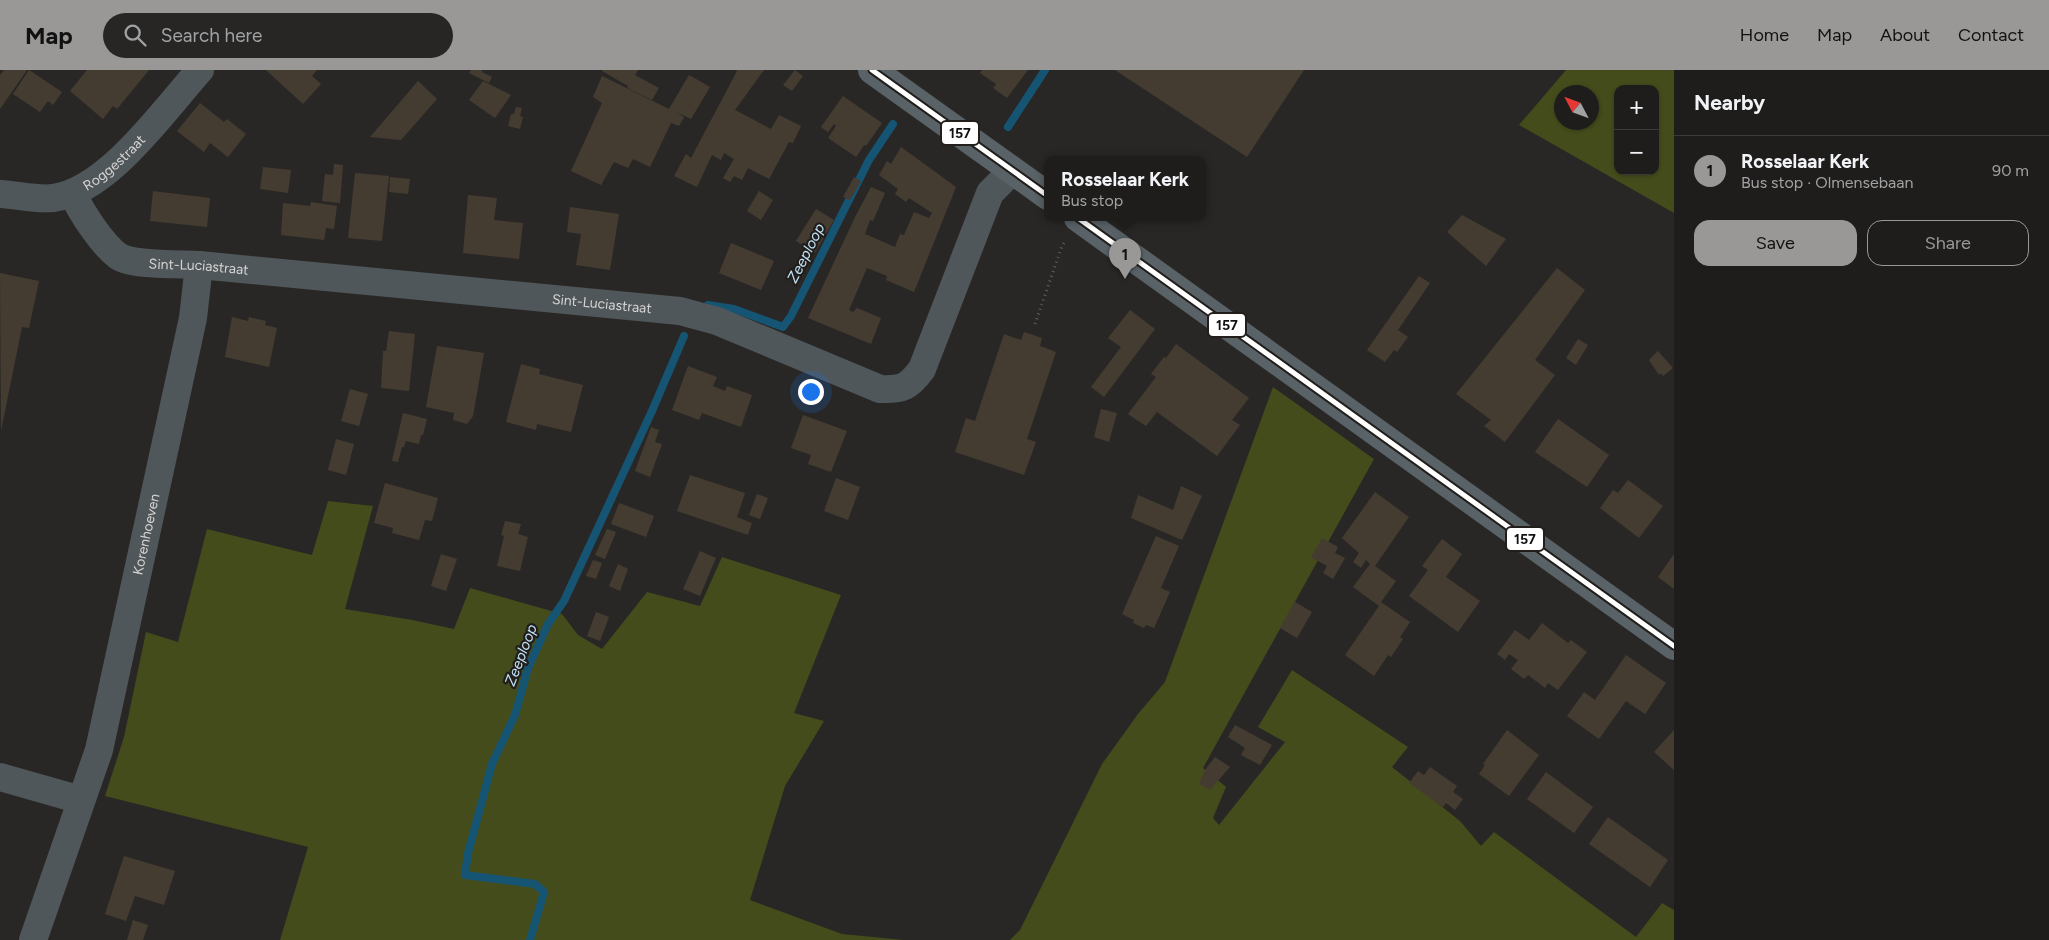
<!DOCTYPE html>
<meta charset="utf-8">
<style>
body{margin:0;font-family:Figtree,sans-serif;background:#272625;color:#f1f3f6}
.controls{position:absolute;right:15px;top:15px;display:grid;overflow:hidden;border-radius:10px;box-shadow:0 1px 4px #0004}
.controls button{width:45px;height:45px;display:grid;place-items:center;padding:0;border:0;border-bottom:1px solid #3c3b3b;background:#1f1d1c;color:#f1f3f6;font:25px sans-serif}
.compass{position:absolute;left:1554px;top:15px;width:45px;height:45px;border-radius:50%;background:#1f1d1c;box-shadow:0 1px 4px #0004;rotate:311deg}
.you{position:absolute;left:810px;top:321px;width:18px;height:18px;margin:-12px;border:4px solid #fff;border-radius:50%;background:#1a73e8;box-shadow:0 0 0 8px #1a73e833}
.badge{display:grid;place-items:center;width:32px;height:32px;border-radius:50%;background:#9a9896;color:#111;font-size:16px;font-weight:700}
.pin{position:absolute;translate:-50% -41px;filter:drop-shadow(0 1px 2px #0008)}
.pin::after{content:'';position:absolute;top:26px;width:18px;height:15px;background:inherit;clip-path:polygon(0 0,100% 0,50% 100%)}
.popup{position:absolute;left:1044px;top:86px;width:162px;height:65px;box-sizing:border-box;display:grid;place-content:center;border-radius:10px;background:#1f1d1c;filter:drop-shadow(0 1px 4px #0005);font-size:16px;white-space:nowrap;color:#a1a2a3}
.popup b{font-size:19px;color:#f1f3f6}
.popup::after{content:'';position:absolute;left:50%;top:100%;margin-left:-10px;border:10px solid transparent;border-top-color:#1f1d1c}
.list{margin:0;padding:0;list-style:none}
h2{display:flex;justify-content:space-between;align-items:center;height:65px;margin:0;padding:0 20px;font-size:21px}
h2 small{font-size:16px;font-weight:400;color:#a1a2a3}
.list li{display:grid;grid-template-columns:32px 1fr auto;gap:15px;align-items:center;box-sizing:border-box;height:70px;padding:0 20px;border-top:1px solid #3c3b3b}
.list b{display:block;font-size:19px;white-space:nowrap}
.list p{margin:0;font-size:16px;white-space:nowrap;color:#a1a2a3}
.list em{font-size:16px;font-style:normal;color:#a1a2a3}
.actions{display:flex;gap:10px;padding:15px 20px}
.actions a{flex:1;padding:11px 0;border:1px solid #9a9896;border-radius:15px;text-align:center;font-size:18px;color:#9a9896}
.actions .main{background:#9a9896;color:#111}
.icon{flex:none;width:28px;height:28px;fill:none;stroke:currentColor;stroke-width:2;stroke-linecap:round;stroke-linejoin:round}
.map{position:relative;flex:none;width:1674px;height:870px;overflow:hidden}
header{display:flex;align-items:center;gap:30px;box-sizing:border-box;height:70px;padding:0 25px;background:#9a9896;color:#111}
header strong{font-size:24px}
nav{display:flex;gap:28px;margin-inline-start:auto;font-size:18px}
.search{width:350px;height:45px;background:#272625;display:flex;align-items:center;gap:12px;box-sizing:border-box;padding:0 18px;border-radius:28px;color:#a1a2a3;font-size:19px}
main{display:flex}
aside{flex:1;background:#1f1d1c}
.map>svg:first-child{display:block}
</style>
<header>
<strong>Map</strong>
<div class="search"><svg class="icon" aria-label="search" viewBox="0 0 24 24"><circle cx="10" cy="10" r="6"/><path d="M15 15l6 6"/></svg>Search here</div>
<nav><a>Home</a><a>Map</a><a>About</a><a>Contact</a></nav>
</header>
<main>
<div class="map">
<svg width="1674" height="870" viewBox="0 0 1674 870">
<rect width="100%" height="100%" fill="#292725"/>
<!-- green -->
<g fill="#444c1b" fill-rule="evenodd">
<path d="M1566 0H1674V143L1519 55ZM1618 19H1655V101H1618ZM1562 22H1592V52H1562Z"/>
<path d="M1273 317 1374 389 1203 698 1226 717 1213 748 1219 755 1285 672 1258 657 1292 600 1408 677 1392 697 1460 751 1481 776 1494 762 1636 867 1662 833 1674 840V870H1010L1020 860 1102 694 1138 644 1165 612Z"/>
<path d="M328 431 373 436 345 539 412 550 454 559 470 518 562 544 578 565 602 579 647 522 700 536 722 487 841 525 794 643 824 651 785 716 750 830 842 864 904 870H280L308 777 105 726 124 667 146 562 178 572 207 459 312 485Z"/>
</g>
<g fill="none" stroke-linecap="round" stroke-linejoin="round">
<!-- stream -->
<g stroke="#155473" stroke-width="8">
<path d="M1008 57 1045 0"/>
<path d="M708 235 734 239 783 257 791 246 869 90 893 54"/>
<path d="M530 870 544 822 535 814 465 805 468 783 492 694 515 645 528 598 548 554 564 531 652 341 684 266"/>
</g>
</g>
<!-- building -->
<g fill="#453c31">
<path d="M4 0H27L0 39V5Z"/>
<path d="M29 0 62 22 53 35 48 31 40 42 13 24Z"/>
<path d="M87 0H149L117 39 113 36 103 49 70 21Z"/>
<path d="M266 0H317L312 6 321 14 303 34Z"/>
<path d="M471 0H482V2L492 7 489 13 469 3Z"/>
<path d="M603 0H638L635 5 659 18 652 30 627 18 628 16 602 1Z"/>
<path d="M735 0H764L735 40 771 59 779 45 801 56 793 73 789 72 769 109 748 98 742 110 734 106 730 112 723 108 734 89 724 83 721 90 712 85 697 117 674 106 686 84 691 88 737 1Z"/>
<path d="M795 0 803 6 792 21 783 15Z"/>
<path d="M982 0H1028L1007 28 993 18 996 14 980 3Z"/>
<path d="M1115 0H1304L1247 87Z"/>
<path d="M689 5 710 17 691 49 676 42 684 47 679 56 671 53 650 97 633 89 628 98 614 92 601 115 571 101 602 33 593 27 602 6 669 39Z"/>
<path d="M418 11 437 29 401 70 370 67Z"/>
<path d="M483 11 511 25 495 48 469 30Z"/>
<path d="M843 26 882 53 866 76 864 75 856 87 828 68 836 56 834 54 828 62 821 57Z"/>
<path d="M200 33 224 52 227 49 246 64 228 87 210 73 204 82 177 61Z"/>
<path d="M516 37 522 38 520 46 523 47 520 59 508 56 511 44H514Z"/>
<path d="M901 77 956 117 914 222 886 210 887 206 867 198 849 240 853 242 857 238 881 248 871 274 808 248 856 145 871 117 885 123 873 151 870 150 865 164 895 177 900 164 904 165 914 142 929 148 932 143 909 128 906 132 895 124 898 119 879 105 887 91 891 94Z"/>
<path d="M334 94 343 95 340 133 322 131 325 104 333 105Z"/>
<path d="M263 97 291 100 288 123 260 119Z"/>
<path d="M355 103 389 106 382 171 348 168Z"/>
<path d="M390 107 410 109 408 124 389 122Z"/>
<path d="M854 107 861 111 850 130 843 127Z"/>
<path d="M153 121 210 128 207 157 150 151Z"/>
<path d="M759 121 773 130 761 150 747 141Z"/>
<path d="M468 125 497 128 494 150 523 153 519 189 463 183Z"/>
<path d="M311 132 337 136 334 159 326 158 324 170 281 165 283 133 310 136Z"/>
<path d="M570 137 619 144 610 200 576 195 581 164 567 162Z"/>
<path d="M816 139 834 150 815 183 796 171Z"/>
<path d="M1462 145 1506 169 1486 196 1447 162Z"/>
<path d="M731 173 774 191 761 220 719 203Z"/>
<path d="M1557 198 1585 220 1535 290 1555 305 1505 372 1484 356 1491 350 1456 324Z"/>
<path d="M0 203 39 211 29 258 22 257 1 361Z"/>
<path d="M1419 206 1430 213 1398 260 1408 267 1397 282 1394 280 1385 292 1367 280Z"/>
<path d="M1130 240 1155 259 1104 327 1091 317 1121 277 1108 268Z"/>
<path d="M232 247 248 251 249 247 266 251 265 255 277 258 269 297 225 287Z"/>
<path d="M389 261 415 264 409 321 381 318 383 281H386Z"/>
<path d="M1024 262 1042 268 1040 276 1056 282 1027 369 1036 372 1024 405 955 382 966 348 975 351 1004 264 1021 270Z"/>
<path d="M1578 269 1588 275 1576 295 1566 288Z"/>
<path d="M1176 274 1249 328 1232 350 1240 355 1217 386 1157 342 1146 356 1128 344 1156 307 1151 304 1164 287 1166 288Z"/>
<path d="M437 276 484 283 473 346 467 354 453 350 454 343 426 337Z"/>
<path d="M1658 281 1673 298 1663 306 1661 303 1659 305 1649 290Z"/>
<path d="M521 294 540 299 539 304 583 315 571 362 537 354 536 360 506 352Z"/>
<path d="M688 296 717 307 713 316 725 321 727 316 752 325 741 357 702 343 699 350 672 340Z"/>
<path d="M350 319 368 324 359 356 341 351Z"/>
<path d="M1101 339 1117 343 1109 372 1094 367Z"/>
<path d="M403 343 427 349 423 365H421L419 374 406 371 404 377H402L398 392 392 391Z"/>
<path d="M803 345 847 361 831 402 808 394 811 385 791 378Z"/>
<path d="M1558 349 1609 385 1587 417 1535 382Z"/>
<path d="M651 357 659 360 655 372 662 374 650 407 635 401Z"/>
<path d="M336 369 354 374 346 405 328 400Z"/>
<path d="M690 405 745 423 737 447 752 453 748 465 677 441Z"/>
<path d="M836 408 860 417 848 450 824 441Z"/>
<path d="M1628 410 1663 436 1639 468 1600 438 1613 420 1618 423Z"/>
<path d="M385 413 438 428 432 451 425 450 419 470 392 463 393 458 374 453Z"/>
<path d="M1181 416 1202 426 1182 470 1131 448 1138 425 1173 440Z"/>
<path d="M1375 422 1409 447 1375 496 1396 511 1381 532 1410 552 1400 567 1403 569 1391 587 1388 585 1374 606 1345 585 1379 536 1353 517 1370 494 1366 490 1361 498 1353 492 1359 483 1342 468Z"/>
<path d="M757 424 768 428 760 449 749 445Z"/>
<path d="M619 433 654 446 646 467 611 454Z"/>
<path d="M505 451 521 454 518 464 528 467 520 501 497 496 504 466 501 465Z"/>
<path d="M607 459 616 462 605 489 595 485Z"/>
<path d="M1156 466 1179 476 1161 518 1170 522 1154 558 1146 555 1144 558 1133 553 1134 550 1122 544Z"/>
<path d="M1322 468 1338 477 1335 483 1345 488 1333 509 1323 503 1327 496 1311 487Z"/>
<path d="M1442 469 1462 484 1446 507 1480 531 1458 562 1409 526 1428 500 1422 496Z"/>
<path d="M700 481 716 488 700 526 683 519Z"/>
<path d="M441 484 457 489 446 521 431 516Z"/>
<path d="M1674 484V519L1658 507Z"/>
<path d="M593 490 602 493 596 509 586 506Z"/>
<path d="M618 494 628 499 620 521 609 516Z"/>
<path d="M1295 532 1312 542 1297 568 1280 558Z"/>
<path d="M596 542 609 547 600 571 587 566Z"/>
<path d="M1542 553 1568 573 1571 570 1587 582 1558 620 1548 613 1545 618 1528 605 1524 609 1511 599 1518 590 1509 584 1505 590 1497 584 1515 560 1529 570Z"/>
<path d="M1626 585 1666 613 1645 644 1626 631 1599 669 1567 646 1584 622 1595 630Z"/>
<path d="M1235 655 1272 675 1260 695 1241 685 1245 678 1228 667Z"/>
<path d="M1507 660 1539 685 1509 726 1479 704 1485 695 1483 694Z"/>
<path d="M1674 660V700L1654 682Z"/>
<path d="M1215 687 1230 697 1210 720 1199 714 1205 700Z"/>
<path d="M1430 697 1457 716 1453 722 1463 729 1455 740 1446 733 1443 737 1409 713 1418 701 1424 705Z"/>
<path d="M1546 702 1593 737 1574 763 1527 729Z"/>
<path d="M1608 747 1668 790 1650 817 1589 774Z"/>
<path d="M124 786 175 801 164 835 135 826 126 851 105 844Z"/>
<path d="M133 850 148 855 143 870H127Z"/>
</g>
<g fill="none" stroke-linecap="round" stroke-linejoin="round">
<!-- path -->
<path stroke="#5c6062" stroke-width="3" stroke-dasharray="1 4" stroke-linecap="butt" d="M1035 254 1062 176 1066 170"/>
<!-- street -->
<g stroke="#50575b" stroke-width="28">
<path id="s1" d="M0 124C18 125 36 130 53 128 108 121 164 40 200 0"/>
<path id="s2" d="M73 124C81 142 102 174 118 186 133 196 180 194 199 195L680 241 717 251 880 319C902 320 909 317 922 299L990 123 1012 101"/>
<path d="M0 707 81 730"/>
<path id="s3" d="M33 870 99 680 193 248 199 195"/>
</g>
<!-- secondary -->
<g stroke="#596267" stroke-width="28">
<path d="M872 0 1048 126"/>
<path d="M1078 148 1674 576"/>
</g>
<!-- bus-1 casing -->
<g stroke="#211e1b" stroke-width="9">
<g id="bus-1">
<path d="M872 0 1048 126"/>
<path d="M1078 148 1674 576"/>
</g>
</g>
<!-- bus-1 -->
<use href="#bus-1" stroke="#fff" stroke-width="5"/>
</g>
<g text-anchor="middle" dominant-baseline="central" stroke-width="4.5" stroke-linejoin="round" paint-order="stroke">
<!-- street labels -->
<g font-size="14" fill="#d7d5d3" stroke="#211e1b">
<text stroke="none"><textPath href="#s1" startOffset="125">Roggestraat</textPath></text>
<text stroke="none"><textPath href="#s2" startOffset="159">Sint-Luciastraat</textPath></text>
<text stroke="none"><textPath href="#s2" startOffset="564">Sint-Luciastraat</textPath></text>
<text stroke="none"><textPath href="#s3" startOffset="422">Korenhoeven</textPath></text>
</g>
<!-- water labels -->
<g font-size="15" font-style="italic" fill="#c1e3f9" stroke="#211e1b">
<text transform="translate(806 183) rotate(-63)">Zeeploop</text>
<text transform="translate(521 585) rotate(-69)">Zeeploop</text>
</g>
</g>
<g stroke="#211e1b" stroke-width="2">
<rect x="941" y="51" width="38" height="24" rx="5" fill="#fff"/>
<rect x="1208" y="243" width="38" height="24" rx="5" fill="#fff"/>
<rect x="1506" y="457" width="38" height="24" rx="5" fill="#fff"/>
</g>
<g font-size="14" text-anchor="middle" font-weight="bold" fill="#111">
<text x="960" y="68">157</text>
<text x="1227" y="260">157</text>
<text x="1525" y="474">157</text>
</g>
</svg>
<div class="controls">
<button>+</button>
<button>−</button>
</div>
<svg class="compass" viewBox="-18 -18 36 36"><path d="M0-13l5 13h-10z" fill="#e53935"/><path d="M0 13l5-13h-10z" fill="#a1a2a3"/></svg>
<div class="you"></div>
<div class="pin badge" style="left:1125px;top:209px">1</div>
<div class="popup"><b>Rosselaar Kerk</b>Bus stop</div>
</div>
<aside>
<h2>Nearby<small></small></h2>
<ul class="list">
<li><span class="badge">1</span><div><b>Rosselaar Kerk</b><p>Bus stop · Olmensebaan</p></div><em>90 m</em></li>
</ul>
<div class="actions"><a class="main">Save</a><a>Share</a></div>
</aside>
</main>
